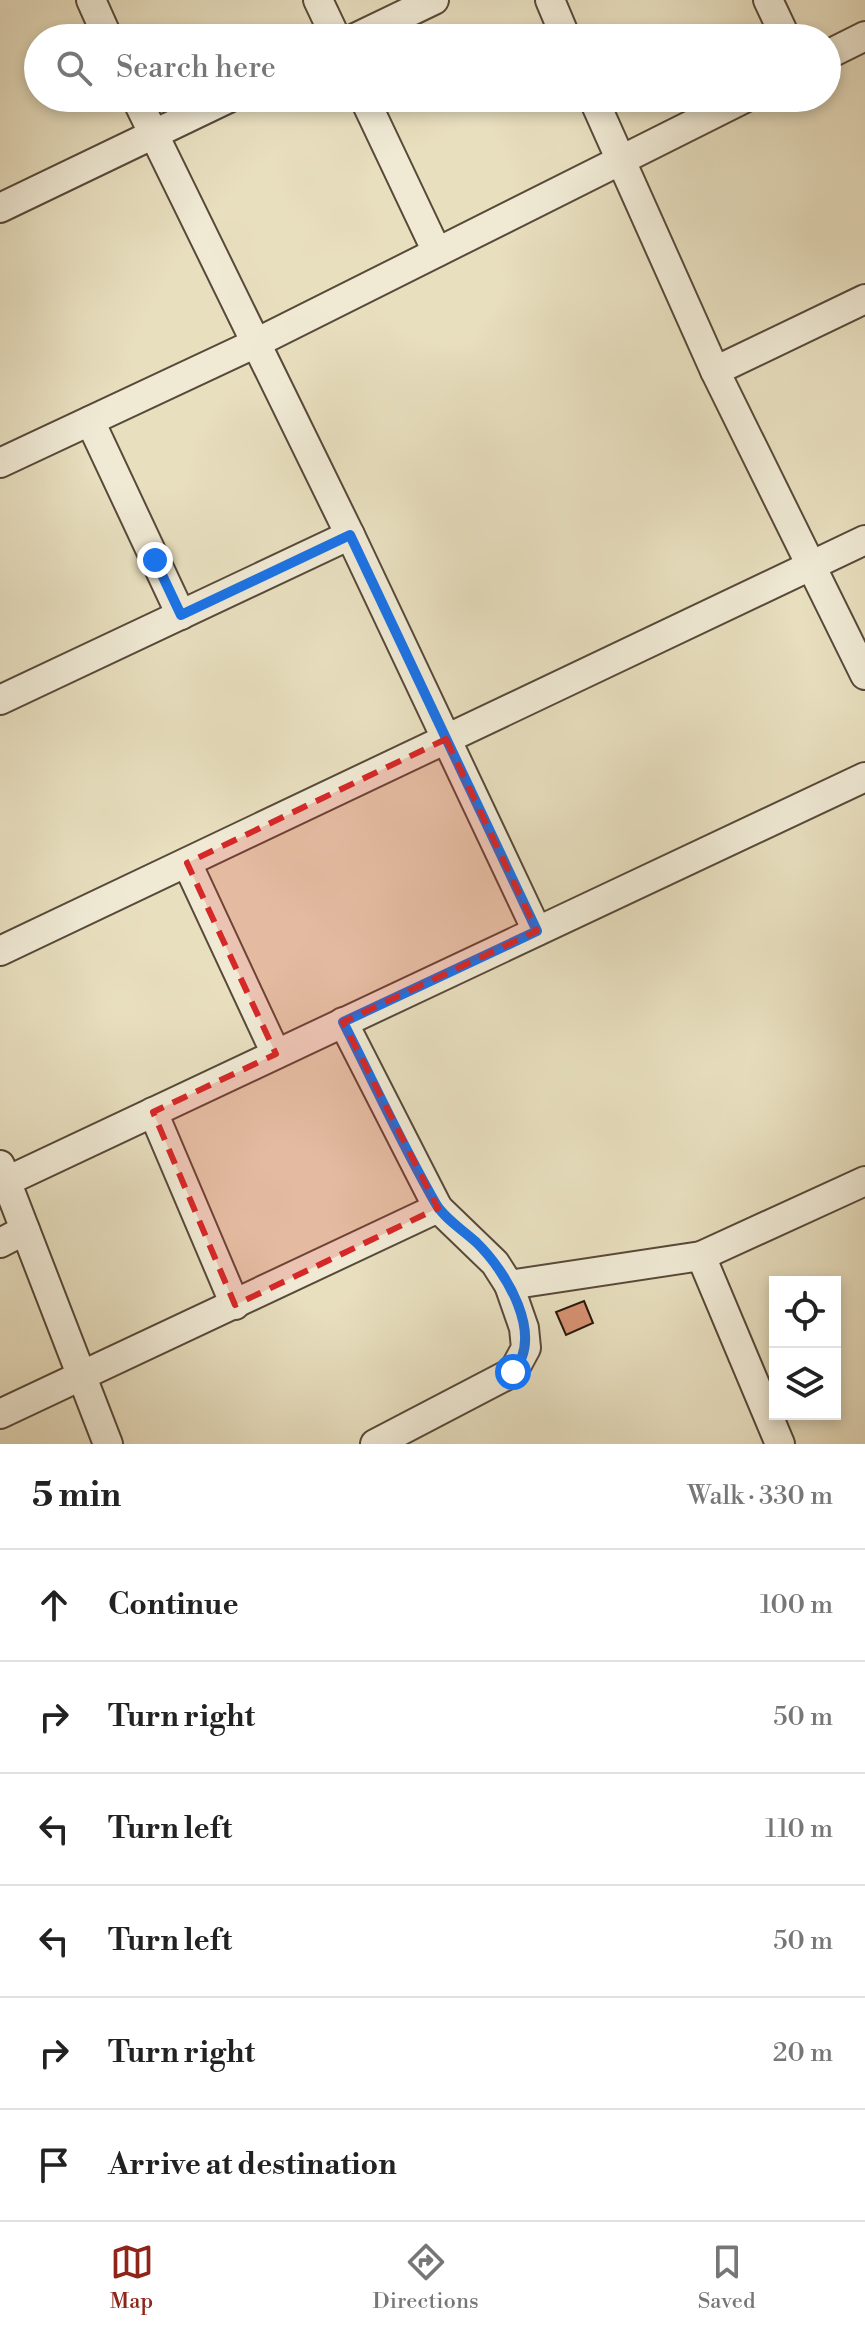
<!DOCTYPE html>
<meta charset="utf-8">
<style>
body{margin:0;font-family:"Libre Bodoni",serif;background:#f2f2f2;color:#222}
.controls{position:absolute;right:24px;bottom:24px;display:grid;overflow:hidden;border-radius:0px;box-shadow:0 4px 12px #0003}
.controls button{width:72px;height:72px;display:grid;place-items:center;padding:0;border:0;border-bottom:2px solid #e0e0e0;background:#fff;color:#222;font:40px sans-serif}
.stop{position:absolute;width:24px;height:24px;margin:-18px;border:6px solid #1a73e8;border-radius:50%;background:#fff}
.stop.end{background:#1a73e8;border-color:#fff;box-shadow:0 2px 8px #0008}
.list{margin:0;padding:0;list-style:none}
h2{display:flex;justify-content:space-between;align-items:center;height:104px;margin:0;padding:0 32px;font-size:34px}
h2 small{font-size:26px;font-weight:400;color:#767676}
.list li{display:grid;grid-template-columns:52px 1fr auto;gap:24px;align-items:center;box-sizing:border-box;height:112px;padding:0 32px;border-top:2px solid #e0e0e0}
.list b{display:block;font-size:30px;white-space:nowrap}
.list em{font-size:26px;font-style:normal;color:#767676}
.icon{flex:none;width:44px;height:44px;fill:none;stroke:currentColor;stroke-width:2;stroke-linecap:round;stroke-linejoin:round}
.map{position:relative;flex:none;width:865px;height:1444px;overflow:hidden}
.search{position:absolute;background:#fff;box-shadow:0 4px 12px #0003;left:24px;right:24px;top:24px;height:88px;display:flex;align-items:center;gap:20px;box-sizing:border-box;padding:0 28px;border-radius:44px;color:#767676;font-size:30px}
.sheet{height:776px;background:#fff}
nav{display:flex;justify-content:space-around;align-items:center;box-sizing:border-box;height:112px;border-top:2px solid #e0e0e0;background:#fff;font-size:22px;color:#767676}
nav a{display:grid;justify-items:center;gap:4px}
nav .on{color:#8f2418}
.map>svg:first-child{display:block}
</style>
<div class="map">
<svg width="865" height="1444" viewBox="0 0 865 1444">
<rect width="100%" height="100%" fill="#e8dfbf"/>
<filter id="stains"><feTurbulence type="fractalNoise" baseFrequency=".0025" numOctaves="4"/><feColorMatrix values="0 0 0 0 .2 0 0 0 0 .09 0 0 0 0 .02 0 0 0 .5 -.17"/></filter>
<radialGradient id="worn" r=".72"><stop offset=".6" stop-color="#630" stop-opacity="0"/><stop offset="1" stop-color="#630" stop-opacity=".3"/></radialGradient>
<!-- building -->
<path fill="#d79272" stroke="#28170c" stroke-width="2" d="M584 1301 593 1323 566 1335 556 1312Z"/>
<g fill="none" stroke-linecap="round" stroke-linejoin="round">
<!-- street casing -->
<g stroke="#584939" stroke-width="32">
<g id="street">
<path d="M91 0 108 38"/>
<path d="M318 0 336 38"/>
<path d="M550 0 566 38"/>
<path d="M768 0 786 38"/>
<path d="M355 38 434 0"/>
<path d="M827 55 865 36"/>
<path d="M136 98 350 535 537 931"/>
<path d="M364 98 437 252"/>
<path d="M593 98 715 371 865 675"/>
<path d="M0 208 229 98"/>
<path d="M715 371 865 299"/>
<path d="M90 421 181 615"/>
<path d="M0 463 254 344 745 98"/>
<path d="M0 700 350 535"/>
<path d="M187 863 276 1054"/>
<path d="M0 951 865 540"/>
<path d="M343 1022 438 1208 495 1263 509 1285 524 1328 526 1348 513 1372 375 1444"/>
<path d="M153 1112 235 1305"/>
<path d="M0 1165 108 1444"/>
<path d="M7 1181 865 777"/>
<path d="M0 1243 25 1230"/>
<path d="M701 1256 780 1444"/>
<path d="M509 1285 701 1256 865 1181"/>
<path d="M0 1414 438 1208"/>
</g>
</g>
<!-- street -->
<use href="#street" stroke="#f0ead5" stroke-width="28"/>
</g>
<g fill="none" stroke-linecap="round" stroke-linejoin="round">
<!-- route -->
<path stroke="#1a73e8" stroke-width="10" d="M155 560 181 615 350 535 537 931 343 1022C374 1083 402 1145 436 1204 445 1219 463 1230 476 1242 506 1271 545 1335 513 1372"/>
</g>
<!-- marked area -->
<path fill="#d62828" fill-opacity="0.2" stroke="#d62828" stroke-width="6" stroke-dasharray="16 10" stroke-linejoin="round" d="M446 739 537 931 343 1022 438 1208 235 1305 153 1112 276 1054 187 863Z"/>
<rect width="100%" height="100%" filter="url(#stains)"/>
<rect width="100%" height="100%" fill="url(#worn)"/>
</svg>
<div class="controls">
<button><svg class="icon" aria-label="locate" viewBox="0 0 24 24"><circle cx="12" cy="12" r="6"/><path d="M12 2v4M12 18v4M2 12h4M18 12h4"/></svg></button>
<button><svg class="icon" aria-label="layers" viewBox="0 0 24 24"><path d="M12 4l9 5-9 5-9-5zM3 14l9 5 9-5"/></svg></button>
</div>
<div class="stop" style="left:513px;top:1372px"></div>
<div class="stop end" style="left:155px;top:560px"></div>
<div class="search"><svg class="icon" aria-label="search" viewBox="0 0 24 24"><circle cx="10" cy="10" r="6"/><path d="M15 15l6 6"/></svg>Search here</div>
</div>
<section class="sheet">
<h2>5 min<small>Walk · 330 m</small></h2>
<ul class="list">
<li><svg class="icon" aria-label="ahead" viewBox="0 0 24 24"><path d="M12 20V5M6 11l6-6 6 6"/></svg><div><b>Continue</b></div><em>100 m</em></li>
<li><svg class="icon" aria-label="right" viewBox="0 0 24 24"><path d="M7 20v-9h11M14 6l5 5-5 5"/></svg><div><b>Turn right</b></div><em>50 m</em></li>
<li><svg class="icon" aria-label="left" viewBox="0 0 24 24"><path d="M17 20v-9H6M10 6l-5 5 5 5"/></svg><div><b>Turn left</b></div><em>110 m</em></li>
<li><svg class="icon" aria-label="left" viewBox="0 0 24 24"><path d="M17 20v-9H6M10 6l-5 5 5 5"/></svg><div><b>Turn left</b></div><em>50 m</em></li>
<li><svg class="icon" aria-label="right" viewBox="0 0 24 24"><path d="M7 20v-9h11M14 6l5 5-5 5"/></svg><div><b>Turn right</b></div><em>20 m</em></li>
<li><svg class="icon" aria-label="arrive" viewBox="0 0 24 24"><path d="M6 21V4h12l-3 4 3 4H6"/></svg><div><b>Arrive at destination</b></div></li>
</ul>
</section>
<nav>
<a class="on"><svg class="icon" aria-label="map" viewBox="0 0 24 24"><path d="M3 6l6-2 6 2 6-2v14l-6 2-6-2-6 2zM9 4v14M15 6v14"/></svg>Map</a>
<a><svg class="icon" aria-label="directions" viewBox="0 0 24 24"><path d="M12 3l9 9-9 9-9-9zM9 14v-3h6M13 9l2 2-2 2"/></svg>Directions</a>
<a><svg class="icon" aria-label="saved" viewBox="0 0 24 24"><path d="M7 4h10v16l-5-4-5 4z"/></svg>Saved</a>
</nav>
